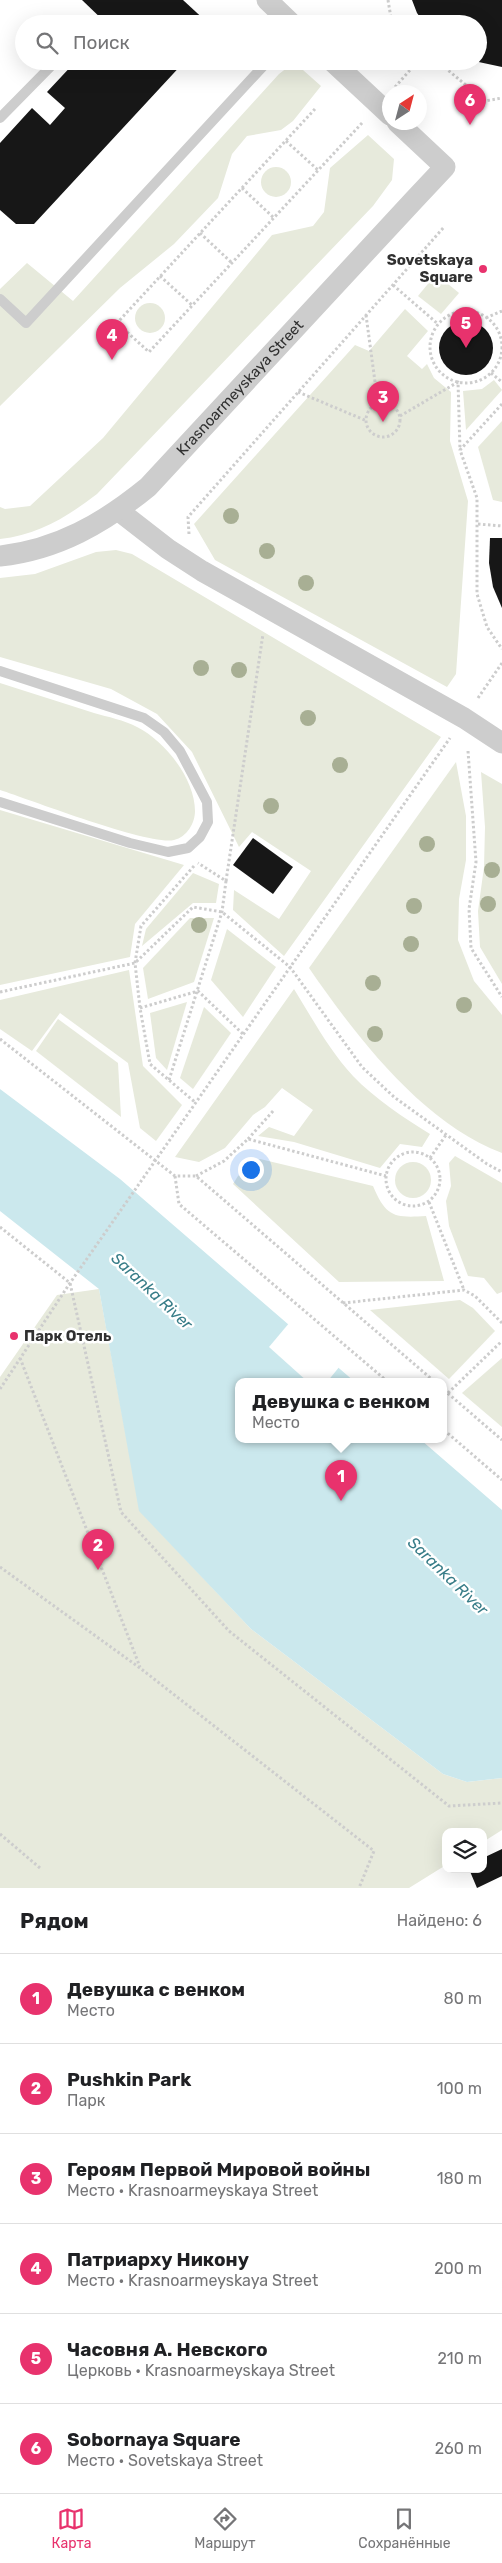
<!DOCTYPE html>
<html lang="ru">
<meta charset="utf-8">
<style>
body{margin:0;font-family:Rubik,sans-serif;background:#f2f2f2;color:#202124}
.controls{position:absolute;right:15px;bottom:15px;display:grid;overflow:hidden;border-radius:10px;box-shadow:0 5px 20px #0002}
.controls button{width:45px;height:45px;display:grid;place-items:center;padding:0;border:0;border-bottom:1px solid #e0e0e0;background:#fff;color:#202124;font:25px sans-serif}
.compass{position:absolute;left:382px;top:85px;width:45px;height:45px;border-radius:50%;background:#fff;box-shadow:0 5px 20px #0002;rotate:36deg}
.you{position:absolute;left:250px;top:1169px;width:18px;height:18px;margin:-12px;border:4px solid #fff;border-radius:50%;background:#1a73e8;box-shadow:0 0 0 8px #1a73e833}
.badge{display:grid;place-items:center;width:32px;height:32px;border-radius:50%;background:#e8326d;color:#fff;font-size:16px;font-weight:700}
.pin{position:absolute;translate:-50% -41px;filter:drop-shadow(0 1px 2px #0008)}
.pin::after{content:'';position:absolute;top:26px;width:18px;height:15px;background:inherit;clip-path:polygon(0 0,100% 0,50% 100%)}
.popup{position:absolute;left:235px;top:1378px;width:212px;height:65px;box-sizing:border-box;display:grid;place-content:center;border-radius:10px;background:#fff;filter:drop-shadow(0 1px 4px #0005);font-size:16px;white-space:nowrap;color:#757577}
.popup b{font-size:19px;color:#202124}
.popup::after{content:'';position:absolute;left:50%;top:100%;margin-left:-10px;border:10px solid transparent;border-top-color:#fff}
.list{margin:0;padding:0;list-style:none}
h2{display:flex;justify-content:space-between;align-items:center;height:65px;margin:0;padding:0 20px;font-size:21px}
h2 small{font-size:16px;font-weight:400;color:#757577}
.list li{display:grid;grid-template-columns:32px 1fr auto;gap:15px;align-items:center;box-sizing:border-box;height:90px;padding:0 20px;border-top:1px solid #e0e0e0}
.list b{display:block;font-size:19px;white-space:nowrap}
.list p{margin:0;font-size:16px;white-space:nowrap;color:#757577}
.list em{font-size:16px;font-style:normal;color:#757577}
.icon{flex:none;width:28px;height:28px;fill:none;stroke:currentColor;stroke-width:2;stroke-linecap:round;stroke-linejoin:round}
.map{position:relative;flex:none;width:502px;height:1888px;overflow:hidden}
.search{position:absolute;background:#fff;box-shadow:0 5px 20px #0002;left:15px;right:15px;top:15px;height:55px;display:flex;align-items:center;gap:12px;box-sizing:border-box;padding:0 18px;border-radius:28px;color:#757577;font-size:19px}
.sheet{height:605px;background:#fff}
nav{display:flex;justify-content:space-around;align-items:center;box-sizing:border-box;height:70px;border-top:1px solid #e0e0e0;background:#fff;font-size:14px;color:#757577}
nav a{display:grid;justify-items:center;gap:2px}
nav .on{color:#e8326d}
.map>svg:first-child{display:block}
</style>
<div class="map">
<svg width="502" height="1888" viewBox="0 0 502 1888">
<rect width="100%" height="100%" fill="#fff"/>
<!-- green -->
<g fill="#e7eadc">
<path d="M288 67 303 70 321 86 293 121 281 130 247 136 232 154 218 198 174 244 120 288 0 406V289L27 263 73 301 279 74Z"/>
<path d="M368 135 394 159 392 180 373 206 97 494C67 517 38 535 0 539V507L5 509 30 506 103 438 272 235 313 226 324 212 330 168Z"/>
<circle cx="276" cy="182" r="15"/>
<path d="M436 274 459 293 441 314 418 296Z"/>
<circle cx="150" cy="318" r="15"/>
<path d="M405 309 428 331 407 356 422 369 427 364 434 378 451 392 450 441 468 501 456 674 447 687 215 560 194 524 355 345 369 351Z"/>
<path d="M494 380 502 390 466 430 463 391 482 389Z"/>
<path d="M502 421V502L493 500 478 447Z"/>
<path d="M116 550 132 554 441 737 284 956 233 910 234 890 279 919 311 871 252 832 239 847 192 752 157 714 111 689 0 657V578L35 574 96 552Z"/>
<path d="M0 683C31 693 63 703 94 713 108 717 124 720 137 727 165 741 195 779 195 811 195 823 187 837 174 840 150 846 31 800 0 790Z"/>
<path d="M456 762 466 816V860L459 899 458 940 474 981 502 1015V1153C422 1123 356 1036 309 968Z"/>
<path d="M481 772 502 784V984L480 947 478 911 484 867 485 827Z"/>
<path d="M0 810 184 865 135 924 130 957 0 985Z"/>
<path d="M193 873 219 884 216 903H193L142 946 146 929Z"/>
<path d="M190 918H214L194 982 148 999 143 968Z"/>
<path d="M227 929 276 967 243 1017 211 980Z"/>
<path d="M129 970 143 1066 182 1105 156 1141 140 1128 128 1063 60 1013 32 1051 0 1029V1000Z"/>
<path d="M294 989C312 1018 329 1050 353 1076 374 1098 404 1118 430 1134L422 1147 400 1144 380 1168 294 1142 258 1136 269 1127 294 1136 313 1110 282 1088 265 1107 253 1115 225 1148 199 1162 175 1157Z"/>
<path d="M187 1002 167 1070 156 1058 150 1013Z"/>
<path d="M204 1007 231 1033 193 1089 180 1078Z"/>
<path d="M58 1019 118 1063 121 1117 36 1051Z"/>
<path d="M455 1156 502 1183V1292L497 1294 484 1278 468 1276 449 1226 446 1201 451 1186 449 1163Z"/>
<path d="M260 1159 373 1186C386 1217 394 1218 426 1216L444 1281 339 1282 233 1184 238 1176Z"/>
<circle cx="413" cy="1180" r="18"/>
<path d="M99 1289 140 1511 251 1629 443 1774 467 1782 502 1778V1830L483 1842V1832H446V1865L409 1888H0V1377L57 1295Z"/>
<path d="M460 1300 473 1308 495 1331 449 1379 370 1310Z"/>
<path d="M502 1358V1427L462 1393Z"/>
</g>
<!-- water -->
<path fill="#cbe8ed" d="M0 1089 120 1179 355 1382H238V1440H421L502 1510V1778L467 1782 443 1774 251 1629 139 1511 99 1289 0 1211Z"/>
<!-- pier -->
<path fill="#fff" d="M290 1322 340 1366 327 1382H308L269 1347Z"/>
<!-- building -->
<g fill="#171717">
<path d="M82 0H183L209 24H107Z"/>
<path d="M412 0H502V67L474 61H478V24H425L417 13Z"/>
<path d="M76 61H185L34 224H16L0 210V143L32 108 50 125 65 108 47 92Z"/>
<circle cx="466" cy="348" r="27"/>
<path d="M490 538H502V608L493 587 489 563Z"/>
<path d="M253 838 293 867 273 894 233 865Z"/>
<path d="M502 1849V1876L477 1888 469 1869H483V1858Z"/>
</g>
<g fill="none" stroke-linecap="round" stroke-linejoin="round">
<!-- path -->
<g stroke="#cdcdcd" stroke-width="3" stroke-dasharray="2.5 2.5" stroke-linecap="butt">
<path d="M388 0 392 24"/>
<path d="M437 61 485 101 502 98"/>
<path d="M395 87 418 61"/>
<path d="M315 109 117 323 149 352 363 122"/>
<path d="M286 141 318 170"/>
<path d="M242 188 274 218"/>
<path d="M200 233 232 263"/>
<path d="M160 276 193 306"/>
<path d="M393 285 438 324"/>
<circle cx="466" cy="347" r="36"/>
<path d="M366 315 378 404"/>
<path d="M486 318 502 311"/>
<path d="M491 373 502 382"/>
<path d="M298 392 367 421"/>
<circle cx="383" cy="420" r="17"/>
<path d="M502 404 460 450 477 498V594L487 627 502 649"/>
<path d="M400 416 458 382 460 449"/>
<path d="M478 524 502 526"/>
<path d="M189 534 188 517 444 227"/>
<path d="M478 698 502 663"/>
<path d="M468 751 476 862 469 909 471 948 502 997"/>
<path d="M194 866 141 926 135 963 140 1008 150 1064 196 1103"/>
<path d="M226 881 263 634"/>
<path d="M0 992 135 963 193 907 222 912 290 967 362 1067 394 1097 487 1164 502 1172"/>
<path d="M140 1008 198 991 244 1035"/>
<path d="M0 1039 175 1176H196L435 1382"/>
<path d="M169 1080 222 912 226 881 198 863"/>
<path d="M248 1139 274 1110"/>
<circle cx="413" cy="1179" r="27"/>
<path d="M430 1158 446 1135"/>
<path d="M175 1176 179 1204 388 1382"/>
<path d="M196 1176 224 1161 248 1139 386 1176"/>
<path d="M429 1202 464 1290"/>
<path d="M0 1227 70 1283 121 1512 229 1631 449 1806 502 1803"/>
<path d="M343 1303 464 1290 475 1296 502 1323"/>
<path d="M20 1358 140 1667"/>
<path d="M0 1389 70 1283 450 738"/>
<path d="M444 1390 502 1440"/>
<path d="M448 1393 502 1341"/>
<path d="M444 1430 502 1480"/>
<path d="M0 1567 140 1668 374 1851 359 1888"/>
<path d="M0 1834 40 1868"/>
</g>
<!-- service -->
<g stroke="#cdcdcd" stroke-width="10">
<path d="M0 118 56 61"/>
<path d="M0 299 26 323 268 61"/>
<path d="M0 671 144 718 164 732 180 751 207 802 208 822 200 837 188 848 168 852 130 843 0 802"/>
</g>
<!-- minor -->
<g stroke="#cdcdcd" stroke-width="21">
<path d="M267 0 292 24"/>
<path d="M332 61 390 115"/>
<path d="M119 511 168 549 202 571 464 718 502 743"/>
<path id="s1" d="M0 556C57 550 104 523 148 487L414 200 445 167 397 122"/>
</g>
</g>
<!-- trees -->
<g fill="#a8af94">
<circle cx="231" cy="516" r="8"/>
<circle cx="267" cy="551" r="8"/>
<circle cx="306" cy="583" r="8"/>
<circle cx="201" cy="668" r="8"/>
<circle cx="239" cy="670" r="8"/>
<circle cx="308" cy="718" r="8"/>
<circle cx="340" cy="765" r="8"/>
<circle cx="271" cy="806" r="8"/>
<circle cx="427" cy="844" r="8"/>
<circle cx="492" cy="870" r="8"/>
<circle cx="488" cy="904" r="8"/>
<circle cx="414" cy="906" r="8"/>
<circle cx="199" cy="925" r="8"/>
<circle cx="411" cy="944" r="8"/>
<circle cx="373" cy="983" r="8"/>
<circle cx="464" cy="1005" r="8"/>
<circle cx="375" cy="1034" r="8"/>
</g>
<!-- markers -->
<g fill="#e8326d" stroke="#fff" stroke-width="2">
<circle cx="483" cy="269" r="5"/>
<circle cx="14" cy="1336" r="5"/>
</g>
<g text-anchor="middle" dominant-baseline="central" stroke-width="5" stroke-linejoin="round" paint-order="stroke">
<!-- poi labels -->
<g font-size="15" font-weight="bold" fill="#303030" stroke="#fff" text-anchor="end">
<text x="473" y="260">Sovetskaya<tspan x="473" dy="17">Square</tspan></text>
<text x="24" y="1336" text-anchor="start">Парк Отель</text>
</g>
<!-- street labels -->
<g font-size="15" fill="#303030" stroke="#fff">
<text stroke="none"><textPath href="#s1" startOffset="301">Krasnoarmeyskaya Street</textPath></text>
</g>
<!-- water labels -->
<g font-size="16" font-style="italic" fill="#387d88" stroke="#fff">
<text transform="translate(152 1291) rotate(43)">Saranka River</text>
<text transform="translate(448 1576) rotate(44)">Saranka River</text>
</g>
</g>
</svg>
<div class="controls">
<button><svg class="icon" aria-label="layers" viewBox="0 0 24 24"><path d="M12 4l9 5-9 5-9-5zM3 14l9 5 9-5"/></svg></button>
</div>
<svg class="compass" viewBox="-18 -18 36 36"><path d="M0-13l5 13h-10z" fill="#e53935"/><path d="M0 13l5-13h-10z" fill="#757577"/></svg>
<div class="you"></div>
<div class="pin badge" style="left:341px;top:1501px">1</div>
<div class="popup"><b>Девушка с венком</b>Место</div>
<div class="pin badge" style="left:98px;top:1570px">2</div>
<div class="pin badge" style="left:383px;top:422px">3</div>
<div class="pin badge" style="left:112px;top:360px">4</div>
<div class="pin badge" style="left:466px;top:348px">5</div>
<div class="pin badge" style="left:470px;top:125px">6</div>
<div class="search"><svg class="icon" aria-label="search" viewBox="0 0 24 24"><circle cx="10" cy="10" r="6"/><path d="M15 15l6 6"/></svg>Поиск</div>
</div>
<section class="sheet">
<h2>Рядом<small>Найдено: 6</small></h2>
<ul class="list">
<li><span class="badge">1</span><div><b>Девушка с венком</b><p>Место</p></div><em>80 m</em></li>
<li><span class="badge">2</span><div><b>Pushkin Park</b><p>Парк</p></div><em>100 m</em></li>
<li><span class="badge">3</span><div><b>Героям Первой Мировой войны</b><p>Место · Krasnoarmeyskaya Street</p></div><em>180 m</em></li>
<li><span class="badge">4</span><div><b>Патриарху Никону</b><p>Место · Krasnoarmeyskaya Street</p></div><em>200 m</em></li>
<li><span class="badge">5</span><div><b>Часовня А. Невского</b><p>Церковь · Krasnoarmeyskaya Street</p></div><em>210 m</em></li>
<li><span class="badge">6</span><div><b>Sobornaya Square</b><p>Место · Sovetskaya Street</p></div><em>260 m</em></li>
</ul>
</section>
<nav>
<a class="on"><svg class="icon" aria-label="map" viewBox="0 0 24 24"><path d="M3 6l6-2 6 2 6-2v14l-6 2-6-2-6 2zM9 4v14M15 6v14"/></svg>Карта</a>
<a><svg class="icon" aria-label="directions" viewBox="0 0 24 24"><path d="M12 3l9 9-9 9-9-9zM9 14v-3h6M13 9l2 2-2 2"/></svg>Маршрут</a>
<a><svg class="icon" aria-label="saved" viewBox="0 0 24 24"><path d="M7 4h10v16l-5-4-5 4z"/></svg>Сохранённые</a>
</nav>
